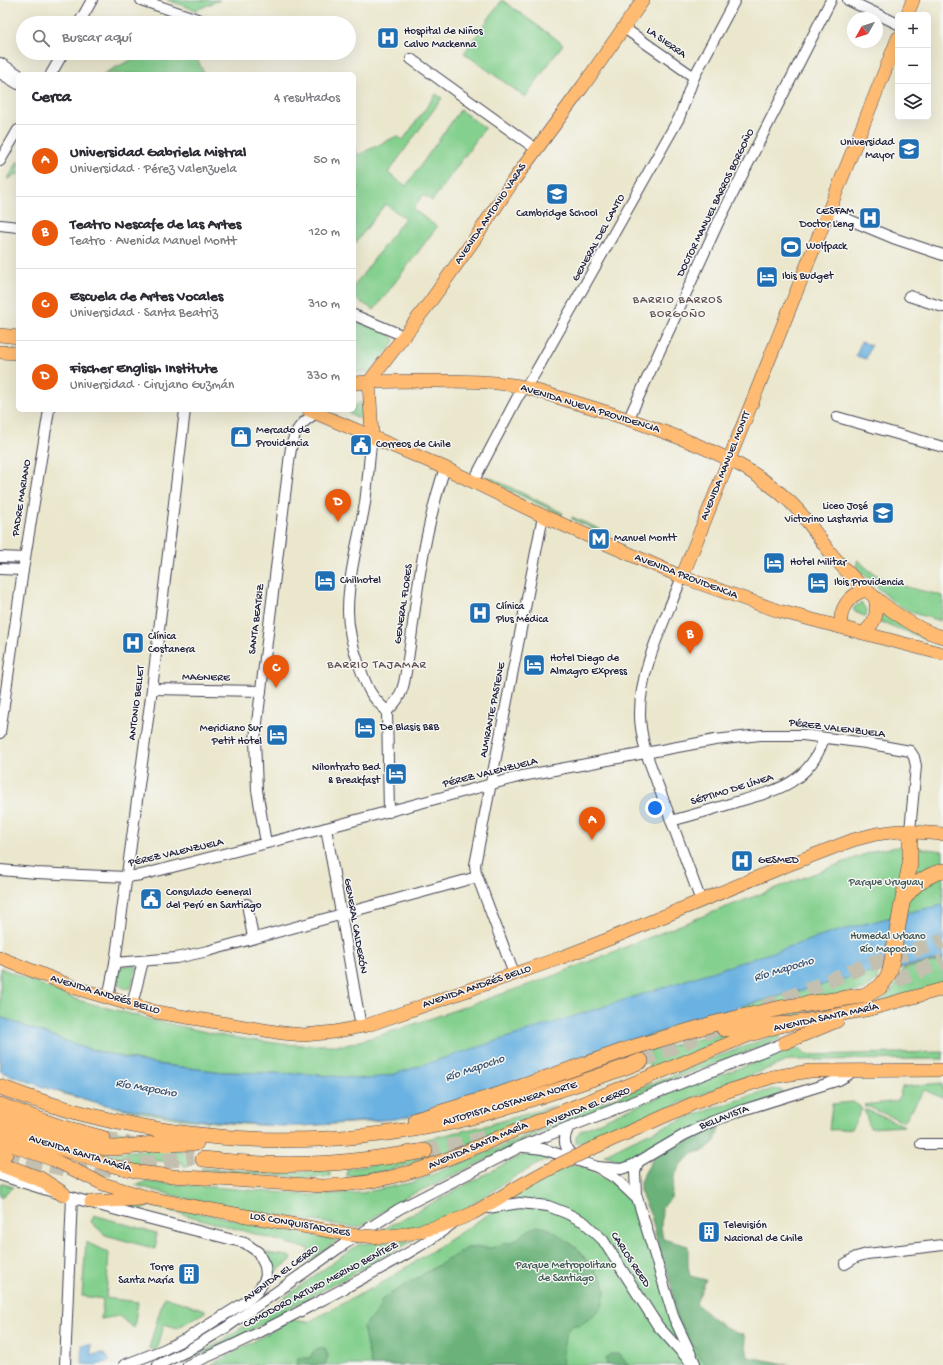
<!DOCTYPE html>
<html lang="es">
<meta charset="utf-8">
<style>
body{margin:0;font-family:"Gochi Hand",sans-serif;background:#f7f7f7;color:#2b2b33}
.controls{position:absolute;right:12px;top:12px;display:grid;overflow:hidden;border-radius:6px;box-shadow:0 4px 16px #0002}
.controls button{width:36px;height:36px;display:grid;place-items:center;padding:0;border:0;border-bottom:1px solid #e1e1e2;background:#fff;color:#2b2b33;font:20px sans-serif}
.compass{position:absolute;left:847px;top:12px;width:36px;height:36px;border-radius:50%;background:#fff;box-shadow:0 4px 16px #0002;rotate:231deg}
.you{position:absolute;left:655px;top:808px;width:14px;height:14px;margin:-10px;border:3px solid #fff;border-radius:50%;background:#1a73e8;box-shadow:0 0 0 6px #1a73e833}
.badge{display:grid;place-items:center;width:26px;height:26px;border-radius:50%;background:#ea580c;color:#fff;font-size:13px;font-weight:700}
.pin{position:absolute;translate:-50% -33px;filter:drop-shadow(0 1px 2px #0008)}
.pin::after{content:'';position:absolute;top:21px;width:14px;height:12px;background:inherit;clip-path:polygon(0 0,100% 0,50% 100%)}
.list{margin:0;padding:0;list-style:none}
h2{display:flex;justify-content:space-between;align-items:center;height:52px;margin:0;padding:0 16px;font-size:17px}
h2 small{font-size:13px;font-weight:400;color:#7c7c81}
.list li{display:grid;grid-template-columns:26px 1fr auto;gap:12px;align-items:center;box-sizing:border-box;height:72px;padding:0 16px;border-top:1px solid #e1e1e2}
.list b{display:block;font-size:15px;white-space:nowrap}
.list p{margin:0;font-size:13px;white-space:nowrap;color:#7c7c81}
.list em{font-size:13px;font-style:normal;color:#7c7c81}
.icon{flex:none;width:22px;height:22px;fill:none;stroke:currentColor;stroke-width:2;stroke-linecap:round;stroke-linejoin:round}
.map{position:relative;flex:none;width:943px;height:1365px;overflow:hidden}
.search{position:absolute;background:#fff;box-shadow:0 4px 16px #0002;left:16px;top:16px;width:340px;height:44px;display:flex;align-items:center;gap:10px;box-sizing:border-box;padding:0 14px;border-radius:22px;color:#7c7c81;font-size:15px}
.panel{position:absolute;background:#fff;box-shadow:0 4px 16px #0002;left:16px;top:72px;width:340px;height:340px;border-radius:6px}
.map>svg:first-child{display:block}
</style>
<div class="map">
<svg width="943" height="1365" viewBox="0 0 943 1365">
<rect width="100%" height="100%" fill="#f6f6f2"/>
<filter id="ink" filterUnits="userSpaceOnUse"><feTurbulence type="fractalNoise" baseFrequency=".025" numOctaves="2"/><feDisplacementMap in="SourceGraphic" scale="8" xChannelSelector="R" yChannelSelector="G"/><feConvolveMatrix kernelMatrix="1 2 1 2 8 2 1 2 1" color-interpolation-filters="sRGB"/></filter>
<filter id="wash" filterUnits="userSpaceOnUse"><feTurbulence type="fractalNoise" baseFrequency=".012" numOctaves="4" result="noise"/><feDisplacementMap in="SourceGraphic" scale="16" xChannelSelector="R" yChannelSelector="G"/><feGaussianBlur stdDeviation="0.9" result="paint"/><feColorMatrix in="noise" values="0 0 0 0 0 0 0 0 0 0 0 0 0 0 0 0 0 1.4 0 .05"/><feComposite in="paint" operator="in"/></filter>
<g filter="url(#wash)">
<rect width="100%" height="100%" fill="#ebe7cd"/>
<!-- green -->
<g fill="#84d08e" stroke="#537964">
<path d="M167 0H220L196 10Z"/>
<path d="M502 0 563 44 525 97 464 53Z"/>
<path d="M145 53H194L204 73 103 74Z"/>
<path d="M436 94 442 98 388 173 406 186 460 110 485 128 432 201 423 195 413 209 437 227 374 310 354 298V286L405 218 385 204 354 245V195L359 187 354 184V146L358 155 397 136 403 140Z"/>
<path d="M18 161V174L8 179Z"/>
<path d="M354 320 390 334 395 341 370 372H354Z"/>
<path d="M361 402 364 403 365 417 363 420 350 414 348 412 349 410H354V406Z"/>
<path d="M487 476 563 513 562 515 486 479Z"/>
<path d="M572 517 611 534H604L572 519Z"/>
<path d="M858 559C877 584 914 588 943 596V608L940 621 913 613 893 602 856 567Z"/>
<path d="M861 603 867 609 866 617 854 611V607Z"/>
<path d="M881 610 904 627 927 638 928 640 879 621Z"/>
<path d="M904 846 943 851V960L879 972 876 981 865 990 744 1010 742 1006 844 979 766 994 546 1074 420 1113 367 1122 317 1125H258L188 1120 132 1111 64 1094 0 1069V1019L56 1041 125 1060 221 1073 329 1076 308 1074 223 1072 148 1063 85 1048 0 1017V968L78 1000 157 1021 224 1036 283 1044 302 1045H346L397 1030 548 978 703 916 876 850Z"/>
<path d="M943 961V985L876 1004C891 994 898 986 903 969Z"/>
<path d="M135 965 137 967 131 988C126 990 121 987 117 983L119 970 122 966Z"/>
<path d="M859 1007 804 1016 762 1021 805 1011Z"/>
<path d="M736 1030 739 1034 651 1069 644 1052Z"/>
<path d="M779 1034 781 1039 660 1084 639 1094 544 1131 434 1185 407 1196 358 1228 238 1209 187 1199 135 1185 147 1182 313 1195 361 1193 414 1182 508 1144 591 1107 676 1074 705 1061Z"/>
<path d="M798 1048 806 1054 811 1055 943 1052V1059L790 1060 576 1144V1137L580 1131 626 1110 693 1084Z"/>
<path d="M942 1083 943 1098 924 1090 904 1122 864 1105 898 1101 902 1087Z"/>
<path d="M773 1089 781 1090 783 1093 632 1161 618 1160 604 1155C657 1126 716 1107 773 1089Z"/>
<path d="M853 1102 862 1108 852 1129 829 1130 832 1104Z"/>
<path d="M557 1105C490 1135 421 1171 347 1176V1169L426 1156 423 1140 488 1125Z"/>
<path d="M864 1109 905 1126 870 1128Z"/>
<path d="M110 1129 139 1135 148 1140 107 1144Z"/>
<path d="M172 1148C182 1151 192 1153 188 1166H184L183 1163 148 1160 145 1161 143 1165H138L96 1154Z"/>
<path d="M524 1155H538L550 1158 517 1175 487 1195 455 1215 411 1228 382 1230 508 1162Z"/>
<path d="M572 1165 584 1167 605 1179 620 1188 631 1201 646 1226 673 1300 690 1338 748 1365H211L292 1320 308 1322 387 1280 546 1177Z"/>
<path d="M201 1168 268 1172 330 1171V1177L311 1178 201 1170Z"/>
<path d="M0 1183 13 1187 1 1197 0 1196Z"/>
<path d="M145 1202 338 1240 310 1261 307 1255 309 1249 149 1205 142 1210 128 1206Z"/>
<path d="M94 1215 156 1233V1249L105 1235 91 1222Z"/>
<path d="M414 1240 222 1346 183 1362 219 1343 250 1322 359 1244Z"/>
<path d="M86 1242 109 1253 106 1298 138 1302 134 1328 119 1316 101 1319 103 1299 82 1296Z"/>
<path d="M265 1253 289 1256 292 1258 291 1260 270 1276C271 1266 271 1261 265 1253Z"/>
<path d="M164 1297 205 1310V1312L177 1328 164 1324 158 1347 154 1350 149 1348Z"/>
</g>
<!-- forest -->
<g fill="#6bb279" stroke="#466a5a">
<path d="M720 1126 715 1141 705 1150 694 1153 681 1164 674 1177 671 1198 662 1208 661 1228 663 1239 688 1246V1265L690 1276 706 1280 696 1303C708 1315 726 1332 744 1335L748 1357 791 1365H706L698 1355 678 1318 668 1273 662 1260 651 1216 640 1191V1181L654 1157 705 1130Z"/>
<path d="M538 1226 550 1229 577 1248 603 1281 605 1291 602 1307 590 1318 580 1325C561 1321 564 1355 562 1365H371L363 1327 379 1309 382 1299 467 1248 479 1247 491 1248 504 1243H511L529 1230Z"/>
<path d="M318 1348H325L328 1356 325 1365H296L298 1358H310L313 1352Z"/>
<path d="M610 1354H619L628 1365H607L606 1359Z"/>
</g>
<!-- water -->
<g fill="#6ab2e1" stroke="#466a8e">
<path d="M861 342 871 345 866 359 856 356Z"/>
<path d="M943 905V959L856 976 742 1006 704 1019 669 1029 626 1043 580 1062 422 1113 395 1119 302 1126H279L200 1120 106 1105 46 1088 0 1071V1017L85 1048 128 1059 163 1065 223 1072 308 1074 368 1079 395 1074 838 931 910 912Z"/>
<path d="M82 1345H91V1355L103 1353 110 1361 97 1365 82 1364Z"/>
</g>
</g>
<g filter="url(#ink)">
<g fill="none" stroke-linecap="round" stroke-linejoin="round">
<!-- highway-tunnel -->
<g stroke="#c3c0b0" stroke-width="15" stroke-dasharray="15 8" stroke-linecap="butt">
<path d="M875 989 943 961"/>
<path d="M764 1008 866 965 943 941"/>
<path d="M801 1019 843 1002"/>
<path d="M641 1061 720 1027"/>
<path d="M102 1138 134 1145"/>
<path d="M425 1151 461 1144 494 1135"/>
<path d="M5 1154 37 1163 66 1169 80 1170 107 1169 194 1157"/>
</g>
<!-- minor casing -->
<g stroke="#404051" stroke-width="12">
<g id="minor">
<path d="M141 0 209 23"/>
<path d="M848 0 898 24"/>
<path d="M79 23 92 0"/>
<path d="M624 28 694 77"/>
<path d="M411 59 536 149"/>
<path d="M0 63 18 74"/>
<path d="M0 73 18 84"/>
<path d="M51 74 63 53"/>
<path d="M0 161 18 130"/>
<path d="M828 211 893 238 943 255"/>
<path d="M0 225 18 227"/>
<path d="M909 296 943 307"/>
<path d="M354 315 404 336"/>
<path d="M837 417 943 447"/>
<path d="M629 418 718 223 831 0"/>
<path d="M372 436C369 459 368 481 365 503 359 538 348 576 348 611 348 630 353 648 359 665 367 687 369 695 387 711"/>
<path d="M473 482 517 398 534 375 679 118 694 77 735 0"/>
<path d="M0 557 25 558"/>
<path d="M0 569 23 570"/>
<path d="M682 577C665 621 639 668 640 716 640 728 643 740 646 753L701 901"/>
<path d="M152 689 261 691"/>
<path d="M387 711C397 702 401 695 404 683 411 647 414 610 420 573 426 537 433 503 445 468"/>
<path d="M387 711 389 812"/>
<path d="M0 733 23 570 49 410"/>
<path d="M671 821C693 815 714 809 736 802 776 791 810 783 824 738"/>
<path d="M326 828 361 1027"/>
<path d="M266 843 257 790 255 739 287 479C289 465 290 439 298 429 303 421 313 415 320 411"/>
<path d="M0 870 36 873 127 877 141 875 326 828 522 776 715 740 760 735H803L866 743 910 751 914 757 916 766 910 831"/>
<path d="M247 904 253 938"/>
<path d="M115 963 176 958 208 951 477 877"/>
<path d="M514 974 476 873 475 865 543 516"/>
<path d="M108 998 115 963 152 689 185 410"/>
<path d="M132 1005 143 961"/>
<path d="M569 1127C562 1139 564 1149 575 1158"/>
<path d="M921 1144H943"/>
<path d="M524 1147 543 1149 597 1167 615 1178 637 1199"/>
<path d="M638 1162 635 1172 636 1194 674 1318 695 1363"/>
<path d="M597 1167 621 1169 633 1165 684 1135 711 1122 743 1110 839 1080 848 1075 854 1070"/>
<path d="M0 1175C80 1202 163 1222 245 1243L258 1252 265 1266 266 1276 264 1281 258 1291 247 1301 189 1337 163 1350 124 1365"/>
<path d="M488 1208 520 1203 548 1206 566 1213 584 1222 603 1240 658 1326 693 1365"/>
<path d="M845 1264 856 1257 867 1254 943 1245"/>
<path d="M65 1365 72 1197"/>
<path d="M158 1365 187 1351 227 1327 343 1245 399 1209 522 1146 546 1136 784 1043"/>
<path d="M188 1365C242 1343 293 1315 345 1288 381 1268 419 1249 452 1224"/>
</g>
</g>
<!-- major casing -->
<g stroke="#404051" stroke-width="14">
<g id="major">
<path d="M907 15 913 0"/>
<path d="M0 335 18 337"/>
<path d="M0 352 18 353"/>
<path d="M354 383C380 381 406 381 431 381 460 381 490 381 519 386 537 390 559 398 577 403 617 415 656 428 695 444 731 459 760 474 789 501 807 517 818 538 833 556 858 586 905 627 943 637"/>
<path d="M309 410 445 468 543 516 682 577 779 611 943 654"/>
<path d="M372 436 369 382 430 302 476 237 513 181 583 86 643 0"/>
<path d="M682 577 898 38"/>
<path d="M841 627C839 609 848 595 866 590"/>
<path d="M863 633C875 624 879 612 875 598"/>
<path d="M0 958 79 989 156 1012 282 1033 304 1035 334 1032 368 1025 560 958 609 939 780 868 853 840 876 834 899 831 943 834"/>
<path d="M784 1043 837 1021"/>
<path d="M0 1128 108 1165 139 1172 172 1176 322 1186C401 1185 455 1155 526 1126 571 1107 618 1090 663 1071 692 1059 721 1046 750 1035L787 1024 870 1009 943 989"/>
<path d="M0 1141 54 1160 103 1184 153 1199 352 1235"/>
<path d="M593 1148 692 1104 725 1092 772 1077 810 1071 943 1070"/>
<path d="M91 1202 141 1199"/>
<path d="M378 1237C411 1235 443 1227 473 1213 501 1198 527 1180 556 1166"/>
</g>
</g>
<!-- highway casing -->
<g stroke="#404051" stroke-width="16">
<g id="highway">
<path d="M904 899C913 885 927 875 943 871"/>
<path d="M901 909 910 864V831"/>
<path d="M724 1029 787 1024"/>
<path d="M0 1087C141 1141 295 1154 442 1124 474 1118 504 1107 534 1098 570 1086 606 1075 641 1061"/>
<path d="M0 1105 57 1126 102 1138"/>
<path d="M0 1117 74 1142 95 1147 115 1148 154 1144 196 1143"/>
<path d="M416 1120 495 1096 634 1047 716 1023 781 1008 867 995 880 987 886 979 890 971"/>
<path d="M0 1152 5 1154"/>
<path d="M203 1159C245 1164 288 1166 331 1163 363 1161 394 1156 425 1151"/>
<path d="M0 1164 40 1179 63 1194"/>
</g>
</g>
<!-- minor -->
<use href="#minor" stroke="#fff" stroke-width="10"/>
<!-- major -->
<use href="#major" stroke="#ffbb71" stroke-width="13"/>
<!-- highway -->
<use href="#highway" stroke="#ffbb71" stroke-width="15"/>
<!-- major-bridge casing -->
<g stroke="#404051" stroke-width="14" stroke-linecap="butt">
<g id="major-bridge">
<path d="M556 1166 593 1148"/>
<path d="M352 1235 378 1237"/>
</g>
</g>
<!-- highway-bridge casing -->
<g stroke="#404051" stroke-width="16" stroke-linecap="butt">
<path id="highway-bridge" d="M890 971 901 909"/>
</g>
<!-- major-bridge -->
<use href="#major-bridge" stroke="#ffbb71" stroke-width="13"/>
<!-- highway-bridge -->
<use href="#highway-bridge" stroke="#ffbb71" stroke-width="15"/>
</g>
</g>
<!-- icons -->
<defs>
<g id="hospital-square" transform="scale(1.15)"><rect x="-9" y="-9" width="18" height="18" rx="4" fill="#1f6fb2" stroke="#f6f6f2"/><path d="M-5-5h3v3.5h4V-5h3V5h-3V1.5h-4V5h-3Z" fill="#fff"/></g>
<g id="university-square" transform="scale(1.15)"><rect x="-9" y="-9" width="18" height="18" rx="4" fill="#1f6fb2" stroke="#f6f6f2"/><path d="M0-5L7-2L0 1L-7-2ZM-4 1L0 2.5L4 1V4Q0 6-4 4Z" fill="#fff"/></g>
<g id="school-square" transform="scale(1.15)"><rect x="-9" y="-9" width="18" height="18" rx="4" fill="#1f6fb2" stroke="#f6f6f2"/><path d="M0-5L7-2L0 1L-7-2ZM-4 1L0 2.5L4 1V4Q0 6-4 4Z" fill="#fff"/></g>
<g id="stadium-square" transform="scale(1.15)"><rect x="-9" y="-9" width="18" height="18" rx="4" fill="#1f6fb2" stroke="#f6f6f2"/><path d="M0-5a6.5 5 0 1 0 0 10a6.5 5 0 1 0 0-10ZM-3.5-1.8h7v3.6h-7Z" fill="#fff"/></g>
<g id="hotel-square" transform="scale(1.15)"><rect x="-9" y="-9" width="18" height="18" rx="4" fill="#1f6fb2" stroke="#f6f6f2"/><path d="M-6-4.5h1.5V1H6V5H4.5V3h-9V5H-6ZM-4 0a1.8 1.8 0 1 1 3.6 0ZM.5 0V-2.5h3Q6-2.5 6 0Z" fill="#fff"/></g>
<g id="shop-square" transform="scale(1.15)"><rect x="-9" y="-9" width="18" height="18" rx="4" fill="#1f6fb2" stroke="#f6f6f2"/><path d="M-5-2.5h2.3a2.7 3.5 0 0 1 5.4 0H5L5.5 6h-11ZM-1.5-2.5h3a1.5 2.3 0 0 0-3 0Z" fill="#fff"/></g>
<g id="civic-square" transform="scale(1.15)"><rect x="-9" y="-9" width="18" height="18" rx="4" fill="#1f6fb2" stroke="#f6f6f2"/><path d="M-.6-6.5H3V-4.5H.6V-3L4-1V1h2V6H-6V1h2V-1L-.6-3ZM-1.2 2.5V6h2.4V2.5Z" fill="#fff"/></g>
<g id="metro-square" transform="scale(1.15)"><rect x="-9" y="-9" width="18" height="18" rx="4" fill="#1f6fb2" stroke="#f6f6f2"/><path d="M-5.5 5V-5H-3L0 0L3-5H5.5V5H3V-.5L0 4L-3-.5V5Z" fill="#fff"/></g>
<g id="building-square" transform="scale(1.15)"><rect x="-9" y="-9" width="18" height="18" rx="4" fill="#1f6fb2" stroke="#f6f6f2"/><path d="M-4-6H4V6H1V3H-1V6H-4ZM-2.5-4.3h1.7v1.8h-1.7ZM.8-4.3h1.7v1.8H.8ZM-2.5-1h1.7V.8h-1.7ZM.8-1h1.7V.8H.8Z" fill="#fff"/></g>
</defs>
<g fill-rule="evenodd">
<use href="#hospital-square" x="388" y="38"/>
<use href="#university-square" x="909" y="149"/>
<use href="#school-square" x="557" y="194"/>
<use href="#hospital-square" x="870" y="218"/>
<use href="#stadium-square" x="791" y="247"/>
<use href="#hotel-square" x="767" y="277"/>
<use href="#shop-square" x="241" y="437"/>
<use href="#civic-square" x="361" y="445"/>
<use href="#school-square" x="883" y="513"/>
<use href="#metro-square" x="599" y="539"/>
<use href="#hotel-square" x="774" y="563"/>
<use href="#hotel-square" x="325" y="581"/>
<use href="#hotel-square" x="818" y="583"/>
<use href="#hospital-square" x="480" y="613"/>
<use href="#hospital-square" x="133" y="643"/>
<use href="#hotel-square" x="534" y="665"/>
<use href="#hotel-square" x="365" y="728"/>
<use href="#hotel-square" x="277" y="735"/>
<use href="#hotel-square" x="396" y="774"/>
<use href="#hospital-square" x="742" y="861"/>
<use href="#civic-square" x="151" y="899"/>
<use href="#building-square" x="709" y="1232"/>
<use href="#building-square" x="189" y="1274"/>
</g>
<g text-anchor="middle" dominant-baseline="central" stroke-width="3" stroke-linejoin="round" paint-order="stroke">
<!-- poi labels -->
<g font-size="11" fill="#22223b" stroke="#f6f6f2" text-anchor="start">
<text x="404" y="32">Hospital de Niños<tspan x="404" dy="13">Calvo Mackenna</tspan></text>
<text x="894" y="143" text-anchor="end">Universidad<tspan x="894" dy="13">Mayor</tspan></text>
<text x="854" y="212" text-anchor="end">CESFAM<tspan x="854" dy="13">Doctor Leng</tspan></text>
<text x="557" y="214" text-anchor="middle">Cambridge School</text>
<text x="806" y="247">Wolfpack</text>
<text x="782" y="277">Ibis Budget</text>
<text x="256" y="431">Mercado de<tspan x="256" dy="13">Providencia</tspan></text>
<text x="376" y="445">Correos de Chile</text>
<text x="868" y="507" text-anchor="end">Liceo José<tspan x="868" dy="13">Victorino Lastarria</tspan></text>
<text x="614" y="539">Manuel Montt</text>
<text x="790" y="563">Hotel Militar</text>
<text x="340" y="581">Chilhotel</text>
<text x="834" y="583">Ibis Providencia</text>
<text x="496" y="607">Clínica<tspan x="496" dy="13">Plus Médica</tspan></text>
<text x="148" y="637">Clínica<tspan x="148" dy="13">Costanera</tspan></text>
<text x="550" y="659">Hotel Diego de<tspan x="550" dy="13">Almagro Express</tspan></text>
<text x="380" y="728">De Blasis B&amp;B</text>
<text x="262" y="729" text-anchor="end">Meridiano Sur<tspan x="262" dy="13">Petit Hotel</tspan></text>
<text x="380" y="768" text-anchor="end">Nilontrato Bed<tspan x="380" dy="13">&amp; Breakfast</tspan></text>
<text x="758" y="861">GESMED</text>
<text x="166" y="893">Consulado General<tspan x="166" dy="13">del Perú en Santiago</tspan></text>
<text x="724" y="1226">Televisión<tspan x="724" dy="13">Nacional de Chile</tspan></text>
<text x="174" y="1268" text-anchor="end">Torre<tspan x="174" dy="13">Santa María</tspan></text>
</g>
<!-- street labels -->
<g font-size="11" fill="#22223b" stroke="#f6f6f2">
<text transform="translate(666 43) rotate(35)">LA SIERRA</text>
<text transform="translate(716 203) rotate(-64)">DOCTOR MANUEL BARROS BORGOÑO</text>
<text transform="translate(491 214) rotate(-56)">AVENIDA ANTONIO VARAS</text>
<text transform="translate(599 238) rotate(-61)">GENERAL DEL CANTO</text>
<text transform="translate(590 409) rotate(17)">AVENIDA NUEVA PROVIDENCIA</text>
<text transform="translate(726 466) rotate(-68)">AVENIDA MANUEL MONTT</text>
<text transform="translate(22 498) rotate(-81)">PADRE MARIANO</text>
<text transform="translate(686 577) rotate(21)">AVENIDA PROVIDENCIA</text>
<text transform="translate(404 604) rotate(-82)">GENERAL FLORES</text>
<text transform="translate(257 619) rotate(-83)">SANTA BEATRIZ</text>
<text transform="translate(206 678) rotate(1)">MAGNERE</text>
<text transform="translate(137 703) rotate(-83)">ANTONIO BELLET</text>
<text transform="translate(493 710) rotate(-79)">ALMIRANTE PASTENE</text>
<text transform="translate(837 729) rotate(7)">PÉREZ VALENZUELA</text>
<text transform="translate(490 773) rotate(-14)">PÉREZ VALENZUELA</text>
<text transform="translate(732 790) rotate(-17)">SÉPTIMO DE LÍNEA</text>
<text transform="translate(176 853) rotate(-13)">PÉREZ VALENZUELA</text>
<text transform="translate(355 926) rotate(80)">GENERAL CALDERÓN</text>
<text transform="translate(477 987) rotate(-19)">AVENIDA ANDRÉS BELLO</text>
<text transform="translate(105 995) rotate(17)">AVENIDA ANDRÉS BELLO</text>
<text transform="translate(826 1018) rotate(-12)">AVENIDA SANTA MARÍA</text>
<text transform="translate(510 1104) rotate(-16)">AUTOPISTA COSTANERA NORTE</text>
<text transform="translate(588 1107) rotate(-22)">AVENIDA EL CERRO</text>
<text transform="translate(724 1118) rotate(-21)">BELLAVISTA</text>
<text transform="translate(478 1146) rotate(-23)">AVENIDA SANTA MARÍA</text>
<text transform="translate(80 1154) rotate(17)">AVENIDA SANTA MARÍA</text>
<text transform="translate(300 1225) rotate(10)">LOS CONQUISTADORES</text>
<text transform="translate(630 1260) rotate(57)">CARLOS REED</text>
<text transform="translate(281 1274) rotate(-36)">AVENIDA EL CERRO</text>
<text transform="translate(321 1285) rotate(-28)">COMODORO ARTURO MERINO BENÍTEZ</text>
</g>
<!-- park labels -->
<g font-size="11" fill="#3f5654" stroke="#f6f6f2">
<text x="886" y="883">Parque Uruguay</text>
<text x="888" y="937">Humedal Urbano<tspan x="888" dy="13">Río Mapocho</tspan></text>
<text x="566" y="1266">Parque Metropolitano<tspan x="566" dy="13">de Santiago</tspan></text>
</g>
<!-- neighbourhood labels -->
<g font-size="12" letter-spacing="1" fill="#645355" stroke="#f6f6f2">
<text x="678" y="301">BARRIO BARROS<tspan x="678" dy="14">BORGOÑO</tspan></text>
<text x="377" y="666">BARRIO TAJAMAR</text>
</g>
<!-- water labels -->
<g font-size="12" font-style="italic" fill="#3b5475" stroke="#f6f6f2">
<text transform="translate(784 970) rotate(-17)">Río Mapocho</text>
<text transform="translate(475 1069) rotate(-19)">Río Mapocho</text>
<text transform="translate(146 1089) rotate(10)">Río Mapocho</text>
</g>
</g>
</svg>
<div class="controls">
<button>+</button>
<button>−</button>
<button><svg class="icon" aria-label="layers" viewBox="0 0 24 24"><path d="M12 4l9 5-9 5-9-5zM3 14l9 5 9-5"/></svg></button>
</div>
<svg class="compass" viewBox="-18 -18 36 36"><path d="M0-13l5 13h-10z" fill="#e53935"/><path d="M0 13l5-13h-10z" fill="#7c7c81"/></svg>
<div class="you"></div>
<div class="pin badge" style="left:592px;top:840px">A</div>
<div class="pin badge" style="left:690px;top:654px">B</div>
<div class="pin badge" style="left:276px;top:688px">C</div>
<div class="pin badge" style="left:338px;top:522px">D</div>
<div class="search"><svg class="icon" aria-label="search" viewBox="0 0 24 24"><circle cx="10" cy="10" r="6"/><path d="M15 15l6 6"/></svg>Buscar aquí</div>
<section class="panel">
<h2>Cerca<small>4 resultados</small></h2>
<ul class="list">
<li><span class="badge">A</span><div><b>Universidad Gabriela Mistral</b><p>Universidad · Pérez Valenzuela</p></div><em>50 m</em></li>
<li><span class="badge">B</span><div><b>Teatro Nescafe de las Artes</b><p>Teatro · Avenida Manuel Montt</p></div><em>120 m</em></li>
<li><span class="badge">C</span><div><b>Escuela de Artes Vocales</b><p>Universidad · Santa Beatriz</p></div><em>310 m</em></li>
<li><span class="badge">D</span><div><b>Fischer English Institute</b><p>Universidad · Cirujano Guzmán</p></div><em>330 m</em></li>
</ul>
</section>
</div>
